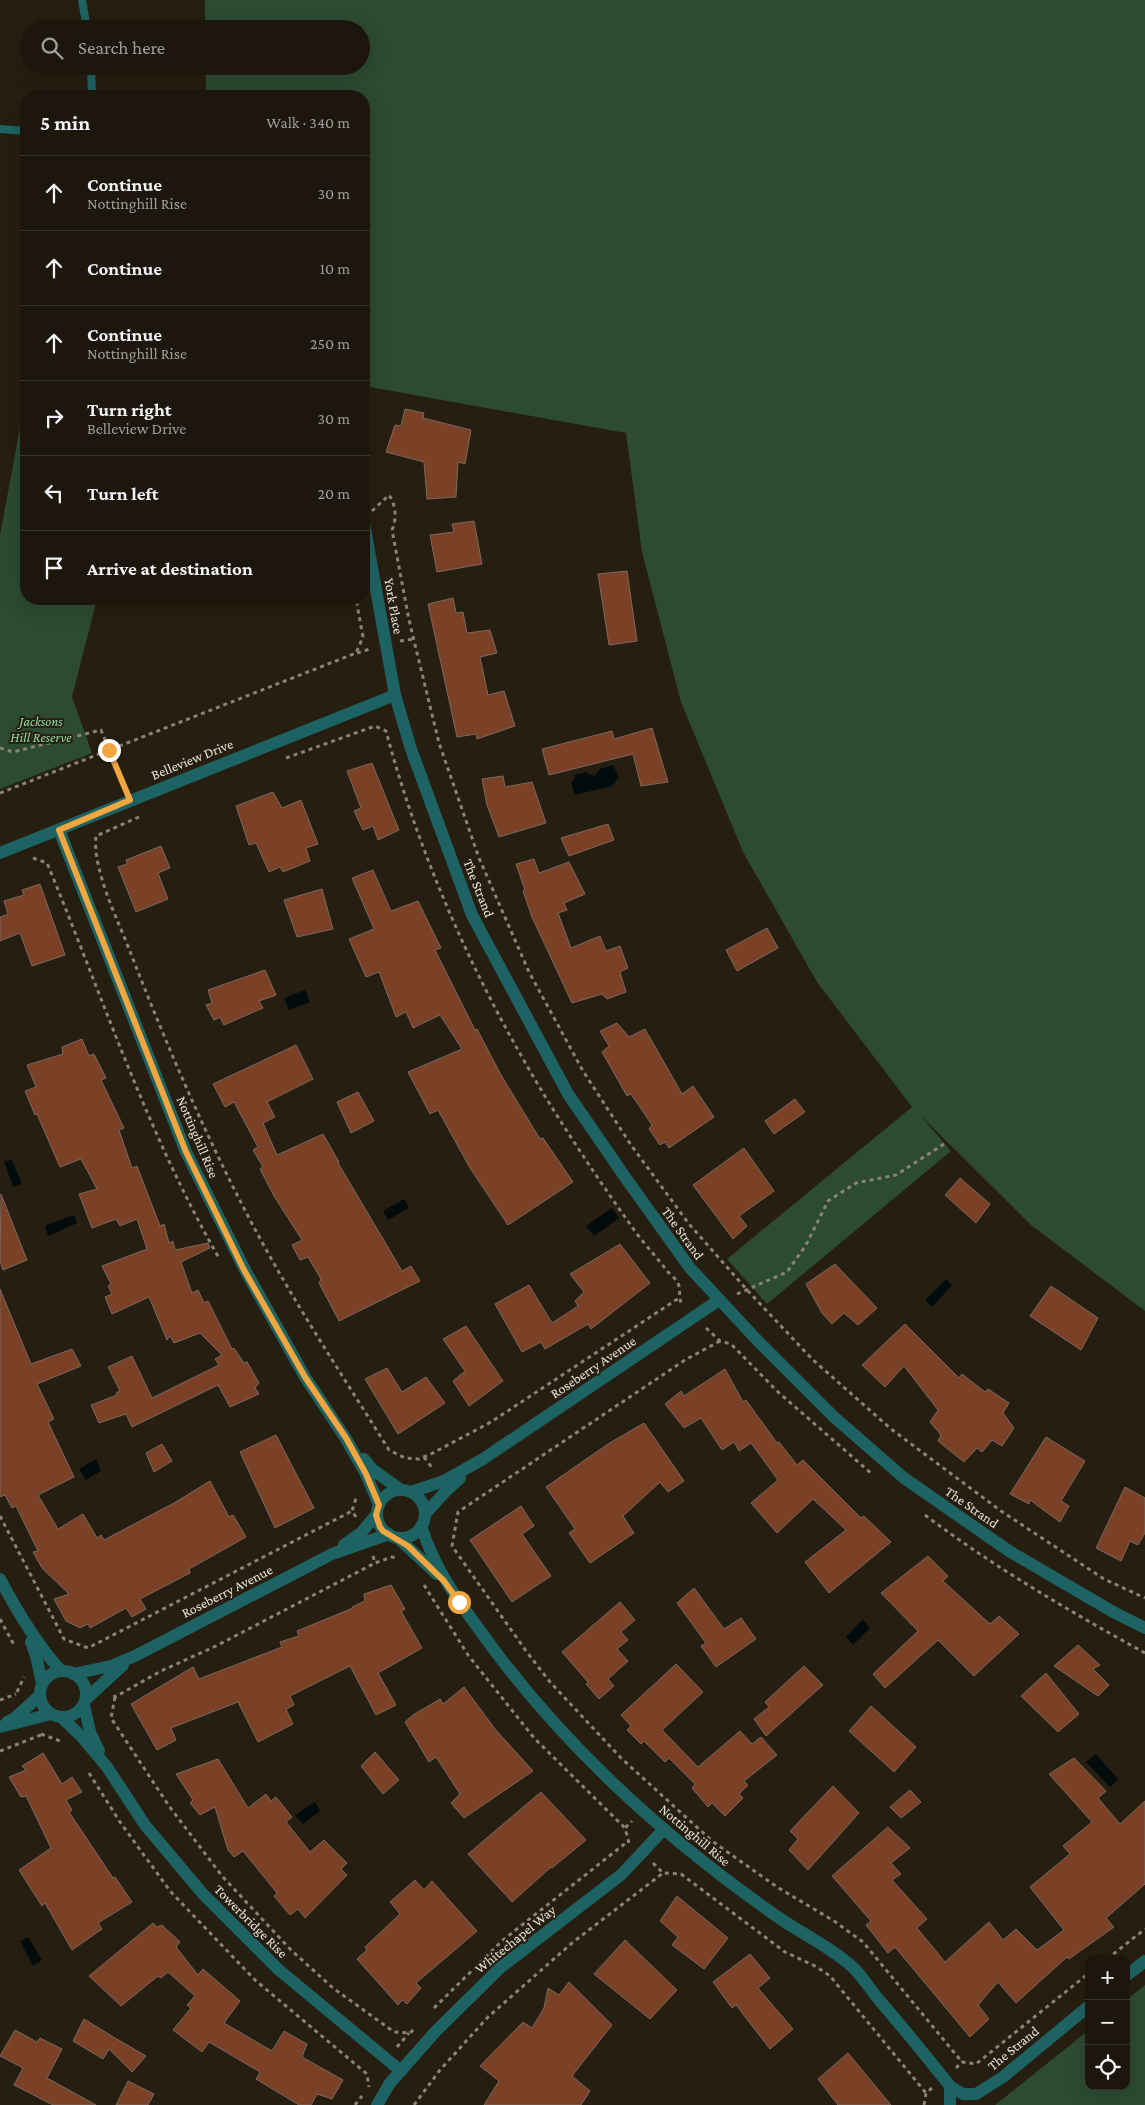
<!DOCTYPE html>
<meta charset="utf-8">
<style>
body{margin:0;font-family:"Crimson Pro",serif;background:#29231a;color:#f1f3f6}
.controls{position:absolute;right:15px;bottom:15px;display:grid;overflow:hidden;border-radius:10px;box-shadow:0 5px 20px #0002}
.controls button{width:45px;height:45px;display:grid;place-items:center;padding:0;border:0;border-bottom:1px solid #3a352d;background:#1c160c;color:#f1f3f6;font:25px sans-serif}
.stop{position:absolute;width:15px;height:15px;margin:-11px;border:4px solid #f1a640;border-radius:50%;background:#fff}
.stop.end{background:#f1a640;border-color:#fff;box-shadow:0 1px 5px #0008}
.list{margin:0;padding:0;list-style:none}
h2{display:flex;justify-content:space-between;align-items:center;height:65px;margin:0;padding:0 20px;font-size:21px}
h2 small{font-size:16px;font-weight:400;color:#a09f9d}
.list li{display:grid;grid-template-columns:32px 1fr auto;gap:15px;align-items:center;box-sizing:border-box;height:75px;padding:0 20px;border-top:1px solid #3a352d}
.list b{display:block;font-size:19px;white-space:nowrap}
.list p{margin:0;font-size:16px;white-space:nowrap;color:#a09f9d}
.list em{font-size:16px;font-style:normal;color:#a09f9d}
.icon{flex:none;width:28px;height:28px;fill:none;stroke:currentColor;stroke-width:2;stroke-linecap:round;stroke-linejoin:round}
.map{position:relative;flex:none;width:1145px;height:2105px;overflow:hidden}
.search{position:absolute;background:#1c160c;box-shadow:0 5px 20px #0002;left:20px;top:20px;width:350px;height:55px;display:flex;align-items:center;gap:12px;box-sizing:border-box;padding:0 18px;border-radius:28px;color:#a09f9d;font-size:19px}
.panel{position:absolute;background:#1c160c;box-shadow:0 5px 20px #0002;left:20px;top:90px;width:350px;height:515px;border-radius:20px}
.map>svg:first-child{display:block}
</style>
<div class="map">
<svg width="1145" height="2105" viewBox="0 0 1145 2105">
<rect width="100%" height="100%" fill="#261e10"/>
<!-- green -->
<g fill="#2d4a32">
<path d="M205 0H1145V1311L1031 1225 920 1115 951 1151 767 1304 727 1259 912 1107 817 982 743 852 681 702 642 552 626 433 364 386V96H206V66H361V29H205Z"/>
<path d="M26 396V599H97L72 697 92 753 0 789V535Z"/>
<path d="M1145 1985V2105H995L1089 2030V2086H1126V2000Z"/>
</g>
<!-- water -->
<g fill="#030c0d">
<path d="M613 765 619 777 612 786 575 795 571 782 574 780 575 775 586 772 588 774 595 776 600 769Z"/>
<path d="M305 990 310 1002 289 1010 284 998Z"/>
<path d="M12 1160 22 1184 13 1187 4 1161Z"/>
<path d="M404 1199 409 1208 388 1220 383 1211Z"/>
<path d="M612 1208 619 1218 594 1236 586 1226Z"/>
<path d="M74 1215 77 1223 48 1236 45 1226Z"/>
<path d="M946 1279 952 1285 932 1307 925 1300Z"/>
<path d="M96 1459 101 1471 86 1480 79 1469Z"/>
<path d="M863 1619 870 1628 853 1645 846 1637Z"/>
<path d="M1096 1754 1118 1779 1110 1787 1086 1762Z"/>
<path d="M315 1802 320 1811 303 1824 295 1815Z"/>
<path d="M28 1937 42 1960 33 1966 20 1941Z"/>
</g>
<!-- building -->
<g fill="#7a4127" stroke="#7b6860">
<path d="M405 409 424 413 423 418 471 430 465 464 458 462 456 497 427 499 424 462 386 452 395 425 401 426Z"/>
<path d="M474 521 482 564 437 572 430 535 454 532 452 524Z"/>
<path d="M627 571 637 641 609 645 598 574Z"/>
<path d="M453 598 456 613 463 612 467 633 490 630 497 653 480 657 488 695 504 691 515 726 477 739 476 734 457 737 428 604Z"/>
<path d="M652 728 668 782 641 786 633 754 549 775 542 749 612 731 614 739Z"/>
<path d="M372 763 399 830 378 840 373 826 363 830 354 811 361 808 347 771Z"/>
<path d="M503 776 505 787 532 782 546 823 499 837 487 805 482 779Z"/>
<path d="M273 792 282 808 301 800 318 844 306 848 310 861 283 872 280 867 269 872 256 843 249 845 236 806Z"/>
<path d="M608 824 614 840 569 856 561 838Z"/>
<path d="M161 846 170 868 158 873 168 899 136 912 118 867 127 864 126 860Z"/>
<path d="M534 859 539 873 569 862 585 894 564 903 567 910 558 913 571 948 600 936 606 951 620 946 628 968 620 972 626 992 607 999 602 994 572 1003 532 917 523 891 525 890 516 864Z"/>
<path d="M373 870 391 911 418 901 441 948 435 950 475 1030 477 1029 501 1075 540 1139 543 1138 573 1182 508 1225 470 1168 438 1110 430 1114 408 1072 462 1049 440 1015 413 1028 406 1012 396 1017 379 972 366 977 349 939 374 929 352 878Z"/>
<path d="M40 884 65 955 32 966 20 933 0 941V917L8 914 4 901 24 895 22 890Z"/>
<path d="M322 889 333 929 297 937 284 900Z"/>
<path d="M767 928 778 948 737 971 726 950Z"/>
<path d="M265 970 276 995 259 1001 263 1008 224 1025 220 1017 214 1020 206 1005 212 1003 208 990Z"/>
<path d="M617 1023 629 1037 645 1029 682 1094 693 1086 714 1117 669 1148 665 1142 660 1145 649 1129 652 1125 631 1094 627 1096 602 1052 609 1046 600 1031Z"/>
<path d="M82 1039 89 1056 94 1054 106 1078 101 1080 124 1128 119 1130 132 1168 137 1166 160 1226 164 1224 169 1243 173 1241 175 1250 208 1243 210 1248 181 1262 192 1293 198 1290 204 1303 208 1301 232 1349 234 1348 244 1363 247 1362 259 1383 255 1388 259 1394 230 1407 218 1385 132 1427 126 1414 99 1423 91 1405 117 1395 116 1393 120 1391 108 1367 132 1356 152 1398 219 1365 215 1359 222 1355 200 1333 174 1343 170 1336 167 1340 149 1297 112 1314 105 1297 112 1294 108 1286 111 1284 102 1266 147 1249 137 1219 120 1226 116 1219 92 1228 79 1194 97 1189 81 1159 60 1167 37 1114 35 1115 25 1091 36 1087 27 1065 63 1054 62 1047Z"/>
<path d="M296 1045 313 1079 267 1102 275 1117 263 1123 277 1155 323 1134 339 1162 338 1163 402 1271 411 1266 420 1281 339 1321 319 1283 321 1279 308 1257 300 1260 292 1245 302 1240 274 1196 260 1169 263 1167 253 1150 258 1147 234 1102 225 1107 213 1084Z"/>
<path d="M358 1092 374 1121 351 1133 337 1102Z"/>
<path d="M795 1099 805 1112 774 1134 765 1121Z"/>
<path d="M744 1148 774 1191 739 1216 747 1226 733 1239 693 1185Z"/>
<path d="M960 1178 990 1204 976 1223 945 1195Z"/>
<path d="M1 1194 27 1260 3 1270 0 1261Z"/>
<path d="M620 1244 650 1283 591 1329 588 1324 545 1349 541 1342 522 1352 495 1304 529 1285 552 1323 578 1306 575 1301 584 1292 570 1274Z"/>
<path d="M835 1264 877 1308 858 1325 844 1313 832 1324 822 1313 806 1284Z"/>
<path d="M1051 1286 1098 1318 1081 1350 1030 1316Z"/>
<path d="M0 1289 31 1364 72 1349 81 1366 37 1384 54 1419 48 1422 74 1477 38 1495 58 1529 83 1514 97 1538 101 1535 104 1540 174 1503 210 1481 229 1517 233 1515 246 1537 189 1569 190 1573 140 1599 146 1609 132 1617 126 1608 90 1628 88 1624 80 1628 66 1621 54 1599 69 1594 42 1568 33 1552 38 1551 16 1506 12 1508 5 1495 0 1497Z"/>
<path d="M905 1324 959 1378 962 1374 985 1392 988 1389 1009 1403 1003 1413 1014 1428 1002 1446 992 1440 982 1452 977 1448 964 1462 938 1441 941 1435 930 1422 938 1410 904 1366 885 1387 862 1365Z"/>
<path d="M466 1326 503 1381 469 1406 453 1381 465 1371 443 1339Z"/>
<path d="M387 1368 402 1392 426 1377 445 1403 398 1434 365 1379Z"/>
<path d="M725 1369 743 1402 746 1400 777 1443 779 1442 797 1465 803 1460 861 1518 864 1516 891 1542 829 1593 805 1562 846 1530 813 1499 777 1533 751 1503 778 1480 751 1443 739 1451 734 1442 722 1450 701 1418 684 1428 665 1404 681 1391 684 1396Z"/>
<path d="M644 1423 684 1481 668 1492 660 1482 623 1516 634 1533 590 1563 569 1533 575 1529 546 1487 608 1444Z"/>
<path d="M276 1435 314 1508 275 1528 240 1452Z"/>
<path d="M1046 1437 1085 1461 1061 1501 1069 1506 1060 1522 1030 1500 1029 1504 1010 1494Z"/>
<path d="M162 1444 172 1461 154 1472 146 1453Z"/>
<path d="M1125 1487 1145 1498V1533L1138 1545 1130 1541 1121 1561 1096 1548Z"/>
<path d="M521 1506 534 1526 522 1534 551 1576 512 1602 470 1540Z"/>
<path d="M928 1556 948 1576 943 1581 990 1624 999 1616 1019 1634 974 1676 938 1640 885 1688 873 1674 918 1631 881 1593Z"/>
<path d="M391 1585 405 1609 401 1611 422 1648 378 1673 396 1705 376 1715 350 1666 290 1696 294 1705 286 1709 293 1724 258 1742 238 1702 171 1728 176 1740 157 1750 131 1704 193 1667 199 1679 282 1647 280 1642 299 1636 297 1631 353 1608 352 1607 365 1601 364 1594Z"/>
<path d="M694 1588 724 1629 741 1618 756 1639 716 1667 701 1646 706 1643 677 1603Z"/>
<path d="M620 1602 635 1620 621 1632 628 1640 617 1649 628 1661 608 1679 614 1686 599 1699 586 1684 588 1682 562 1652Z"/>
<path d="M1078 1645 1100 1665 1093 1669 1109 1685 1098 1696 1054 1666Z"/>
<path d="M676 1664 703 1692 662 1730 698 1767 740 1731 752 1744 761 1737 777 1755 744 1781 748 1785 739 1794 743 1798 725 1816 712 1803 708 1807 692 1788 695 1784 669 1758 665 1762 644 1741 641 1744 627 1730 631 1726 621 1715Z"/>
<path d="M804 1666 823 1685 766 1736 754 1719 769 1707 765 1702Z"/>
<path d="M1046 1673 1079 1714 1058 1732 1021 1696Z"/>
<path d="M464 1687 495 1729 533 1771 464 1818 451 1803 460 1794 436 1757 429 1762 405 1722 413 1715 440 1699 443 1704Z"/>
<path d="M871 1706 916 1747 894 1772 849 1731Z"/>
<path d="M375 1752 399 1780 383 1794 361 1766Z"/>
<path d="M43 1753 62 1784 72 1777 82 1792 66 1800 72 1810 69 1812 113 1878 115 1877 132 1902 98 1923 102 1929 72 1950 45 1903 42 1906 19 1870 51 1848 26 1796 21 1797 9 1777 26 1770 22 1766Z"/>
<path d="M1074 1758 1106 1791 1098 1798 1120 1824 1145 1801V1884L1106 1918 1114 1927 1069 1959 1067 1957 1016 2003 998 1982 978 2005 989 2019 970 2037 895 1947 888 1953 866 1925 871 1921 832 1876 888 1827 910 1848 891 1863 901 1874 892 1880 927 1919 917 1928 945 1962 989 1922 1003 1940 1016 1929 1037 1950 1064 1930 1030 1887 1070 1854 1063 1846 1092 1822 1049 1774Z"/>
<path d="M218 1759 248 1808 266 1794 271 1801 276 1797 292 1817 286 1822 310 1852 324 1840 347 1863 341 1869 347 1875 305 1918 298 1909 290 1915 274 1896 277 1893 243 1851 234 1857 228 1850 215 1807 200 1815 190 1803 193 1800 176 1774Z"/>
<path d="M833 1786 859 1813 808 1870 789 1850 798 1839 790 1831Z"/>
<path d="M910 1790 921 1802 901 1818 890 1807Z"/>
<path d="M541 1792 586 1840 552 1868 551 1867 512 1902 468 1854Z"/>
<path d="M415 1880 424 1890 432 1881 477 1931 416 1983 421 1988 407 2004 402 2000 398 2005 357 1959 367 1950 365 1947 400 1914 390 1902Z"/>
<path d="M677 1896 728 1938 704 1969 672 1945 678 1937 660 1921Z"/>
<path d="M153 1923 157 1927 162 1925 180 1942 176 1947 198 1975 203 1969 240 2001 224 2023 272 2051 284 2031 307 2044 302 2057 343 2080 332 2099 317 2094 311 2105H299L256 2079 260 2072 209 2042 202 2052 173 2030 191 2008 187 2005 195 1996 168 1972 161 1978 158 1976 121 2006 89 1976Z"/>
<path d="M625 1940 677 1990 650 2019 594 1974Z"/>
<path d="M750 1954 770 1978 758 1988 793 2029 770 2049 736 2005 732 2008 713 1982Z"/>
<path d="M569 1982 612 2025 572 2076 590 2091 581 2105H484L499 2081 480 2066 523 2022 532 2028 544 2008 548 1988 559 1995Z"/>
<path d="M84 2019 115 2038 146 2056 132 2072 109 2049 103 2059 73 2041Z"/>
<path d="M15 2030 37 2042 40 2038 62 2049 47 2078 96 2105H53L14 2085 23 2068 0 2056Z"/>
<path d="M848 2053 891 2105H838L818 2079Z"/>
<path d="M128 2081 154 2094 148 2105H116Z"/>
</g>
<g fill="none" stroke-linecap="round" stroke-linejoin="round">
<!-- path -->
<g stroke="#8a8377" stroke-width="3" stroke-dasharray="4 4" stroke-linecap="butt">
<path d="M372 511 389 495C396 505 397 519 392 530L409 620 439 743 479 858 529 972 583 1071 631 1145 689 1224 748 1291 812 1359 891 1429 1001 1511 1104 1579 1145 1598"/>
<path d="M400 641 414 639"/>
<path d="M357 653 370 649"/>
<path d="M0 748 13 752 101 730 125 788"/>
<path d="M286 758 375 726 386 731C422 866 482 996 556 1114 582 1155 609 1195 637 1234 647 1247 658 1259 668 1272 671 1275 676 1279 678 1283 681 1290 678 1297 682 1305"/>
<path d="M0 793 356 653 363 637 356 599"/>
<path d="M139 817 96 836C92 870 119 922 131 954 171 1056 215 1158 268 1253 306 1321 348 1384 389 1450L405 1458 419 1459 431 1454 491 1422 679 1298"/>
<path d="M33 858 47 863C102 995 147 1133 219 1258"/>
<path d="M737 1294 787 1272 806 1245 828 1201 856 1183 896 1175 944 1144"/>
<path d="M706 1328 720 1341 731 1344 778 1392 872 1474"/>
<path d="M720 1341 685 1360 458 1512 452 1546 526 1651 550 1682 621 1758 712 1841 777 1887 834 1921 863 1942 962 2062"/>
<path d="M424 1457 433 1469"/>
<path d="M925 1515C994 1567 1069 1611 1145 1653"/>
<path d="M0 1516 64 1639 88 1648 352 1511"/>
<path d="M356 1517 352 1511 357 1495"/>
<path d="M373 1556 375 1563 392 1557 396 1558"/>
<path d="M424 1585 468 1655 534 1738 625 1828"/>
<path d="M0 1619 14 1645"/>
<path d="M17 1692 24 1677"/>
<path d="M114 1695 115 1697 161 1671 216 1646 375 1563"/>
<path d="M115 1697 111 1718 169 1806 222 1876 291 1950 333 1988 394 2032 410 2033 416 2027"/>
<path d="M0 1700 16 1694"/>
<path d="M41 1734 63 1742"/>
<path d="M0 1751 41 1735"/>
<path d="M89 1773 120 1822 170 1891 255 1980 367 2074 369 2087"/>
<path d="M629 1843 625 1828 632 1821"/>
<path d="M653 1863 663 1873 681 1874 785 1952 817 1967 830 1976 926 2093"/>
<path d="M1107 1959 1145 1929"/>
<path d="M434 2008 503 1940 627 1842"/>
<path d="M397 2047 409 2033"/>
<path d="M956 2068 962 2062 976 2064 1089 1973"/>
<path d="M355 2105 362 2096"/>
<path d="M414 2105 440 2070 488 2017 572 1943 663 1873"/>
<path d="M924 2105 926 2093 932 2088"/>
</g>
<!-- service -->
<g stroke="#1e6363" stroke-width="8">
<path d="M82 0 87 29"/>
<path d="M91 66 92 96"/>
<path d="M0 129 26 131"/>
</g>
<!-- minor -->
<g stroke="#1e6363" stroke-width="12">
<path d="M364 523 395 695 411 749 472 915 568 1094 625 1177 690 1268 757 1340 834 1417 904 1478 1009 1551 1115 1613 1145 1628"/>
<path d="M59 830 186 1152 245 1270 305 1377 346 1439 366 1474 379 1505"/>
<path d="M0 853 395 695"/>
<path d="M364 1459 373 1470 401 1490"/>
<circle cx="401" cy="1514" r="24"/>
<path d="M411 1492 444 1481 483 1459 719 1300"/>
<path d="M425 1514 447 1490 460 1478"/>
<path d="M421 1526C437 1575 462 1606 492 1647 570 1752 668 1840 775 1915 797 1931 823 1943 844 1960 859 1970 869 1988 880 2001 904 2029 927 2057 950 2086L963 2094H976L1003 2077 1089 2006"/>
<path d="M398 1538 437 1574"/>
<path d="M344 1545 361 1533 376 1515"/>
<path d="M0 1579C18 1613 36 1643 61 1671"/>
<path d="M31 1642 36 1656 42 1683"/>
<circle cx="63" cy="1694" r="23"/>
<path d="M73 1674 111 1666 135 1656 332 1554 389 1534"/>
<path d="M86 1699 123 1665"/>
<path d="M84 1705 90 1732 99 1751"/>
<path d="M61 1717 81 1736 107 1767 145 1825 203 1894 279 1970 401 2071"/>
<path d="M7 1722 15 1718 40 1695"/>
<path d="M0 1727 51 1714"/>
<path d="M1126 1976 1145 1961"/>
<path d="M950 2086V2105"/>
<path d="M377 2105 390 2083 436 2031 500 1968 622 1874 664 1829"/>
</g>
</g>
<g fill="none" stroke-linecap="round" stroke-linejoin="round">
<!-- route -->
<path stroke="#f1a640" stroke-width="6" d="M109 750 130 800 59 830 186 1152 244 1270 305 1377 346 1438 366 1474 379 1505 376 1515 380 1527 383 1531 408 1546 444 1581 459 1602"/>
</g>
<g text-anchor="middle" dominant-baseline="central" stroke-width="4" stroke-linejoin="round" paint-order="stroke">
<!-- street labels -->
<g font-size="14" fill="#eae4db" stroke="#261e10">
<text transform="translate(394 606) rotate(80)">York Place</text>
<text transform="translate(192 759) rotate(-22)">Belleview Drive</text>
<text transform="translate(479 888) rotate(68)">The Strand</text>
<text transform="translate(198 1137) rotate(67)">Nottinghill Rise</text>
<text transform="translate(683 1233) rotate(54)">The Strand</text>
<text transform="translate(593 1367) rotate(-34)">Roseberry Avenue</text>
<text transform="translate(972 1507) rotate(35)">The Strand</text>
<text transform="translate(227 1591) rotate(-27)">Roseberry Avenue</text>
<text transform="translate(695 1835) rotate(40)">Nottinghill Rise</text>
<text transform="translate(251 1921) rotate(45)">Towerbridge Rise</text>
<text transform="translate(515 1939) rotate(-39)">Whitechapel Way</text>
<text transform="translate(1013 2048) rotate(-39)">The Strand</text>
</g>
<!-- park labels -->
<g font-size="14" font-style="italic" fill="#90df9f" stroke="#261e10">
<text x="41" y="721">Jacksons<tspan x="41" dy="16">Hill Reserve</tspan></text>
</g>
</g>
</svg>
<div class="controls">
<button>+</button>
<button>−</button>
<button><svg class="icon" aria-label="locate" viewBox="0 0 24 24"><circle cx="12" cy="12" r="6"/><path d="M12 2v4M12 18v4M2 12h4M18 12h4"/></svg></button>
</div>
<div class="stop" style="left:459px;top:1602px"></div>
<div class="stop end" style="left:109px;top:750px"></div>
<div class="search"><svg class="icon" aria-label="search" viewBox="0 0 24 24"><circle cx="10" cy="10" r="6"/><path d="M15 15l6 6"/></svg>Search here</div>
<section class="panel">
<h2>5 min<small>Walk · 340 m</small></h2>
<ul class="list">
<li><svg class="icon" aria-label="ahead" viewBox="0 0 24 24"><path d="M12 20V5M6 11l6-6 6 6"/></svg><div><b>Continue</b><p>Nottinghill Rise</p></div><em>30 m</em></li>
<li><svg class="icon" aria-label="ahead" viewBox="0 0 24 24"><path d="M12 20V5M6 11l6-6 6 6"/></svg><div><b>Continue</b></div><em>10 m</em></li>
<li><svg class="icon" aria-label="ahead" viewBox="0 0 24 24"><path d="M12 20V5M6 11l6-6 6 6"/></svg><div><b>Continue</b><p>Nottinghill Rise</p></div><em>250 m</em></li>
<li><svg class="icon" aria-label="right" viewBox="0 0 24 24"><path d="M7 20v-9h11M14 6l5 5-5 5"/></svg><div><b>Turn right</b><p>Belleview Drive</p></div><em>30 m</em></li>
<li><svg class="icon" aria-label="left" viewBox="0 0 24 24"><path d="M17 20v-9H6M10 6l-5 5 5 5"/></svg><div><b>Turn left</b></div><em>20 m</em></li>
<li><svg class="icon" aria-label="arrive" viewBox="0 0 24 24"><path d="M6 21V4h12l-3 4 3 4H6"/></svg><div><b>Arrive at destination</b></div></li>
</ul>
</section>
</div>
